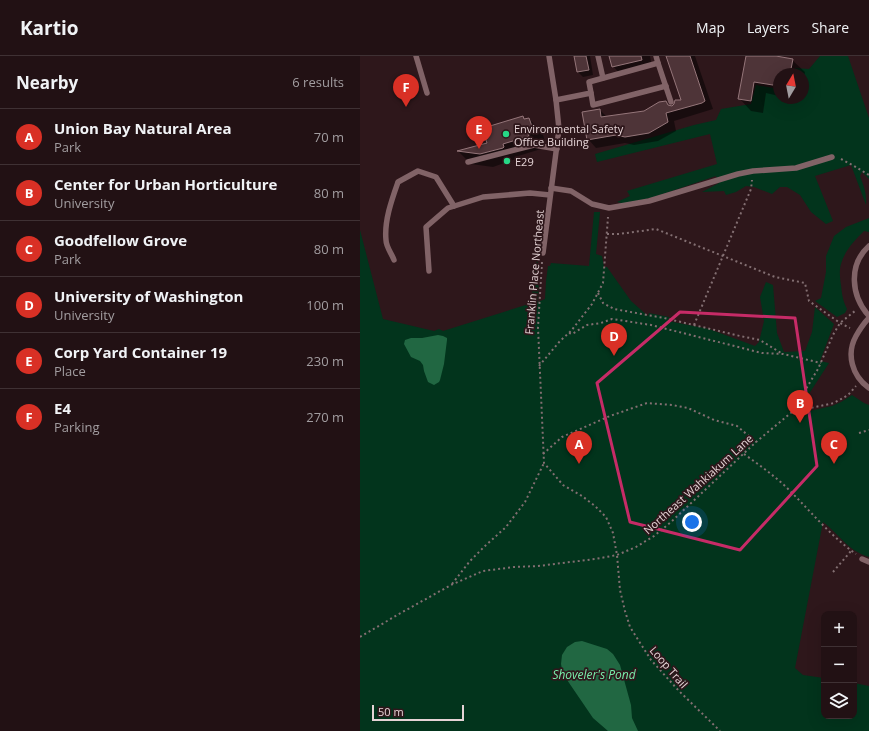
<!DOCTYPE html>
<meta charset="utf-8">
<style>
body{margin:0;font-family:"Open Sans",sans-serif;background:#2a1a1d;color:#f1f3f6}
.controls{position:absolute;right:12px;bottom:12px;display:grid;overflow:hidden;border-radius:8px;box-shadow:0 4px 16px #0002}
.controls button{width:36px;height:36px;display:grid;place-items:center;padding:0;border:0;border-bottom:1px solid #3f3134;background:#221114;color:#f1f3f6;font:20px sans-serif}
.compass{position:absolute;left:413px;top:12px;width:36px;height:36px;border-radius:50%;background:#221114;box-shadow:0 4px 16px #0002;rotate:10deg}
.scale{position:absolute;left:12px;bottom:10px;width:92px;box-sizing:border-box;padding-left:4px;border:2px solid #e5d4d6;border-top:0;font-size:11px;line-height:14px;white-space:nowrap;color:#e5d4d6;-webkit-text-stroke:3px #2e171b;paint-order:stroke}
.you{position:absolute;left:332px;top:466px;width:14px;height:14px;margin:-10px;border:3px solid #fff;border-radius:50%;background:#1a73e8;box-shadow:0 0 0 6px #1a73e833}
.badge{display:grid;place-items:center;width:26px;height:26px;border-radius:50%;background:#d93025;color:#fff;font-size:13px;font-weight:700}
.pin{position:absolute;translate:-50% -33px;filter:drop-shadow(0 1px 2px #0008)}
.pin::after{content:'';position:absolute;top:21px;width:14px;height:12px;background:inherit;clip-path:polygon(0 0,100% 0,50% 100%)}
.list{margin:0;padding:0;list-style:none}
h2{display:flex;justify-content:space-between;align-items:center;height:52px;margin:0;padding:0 16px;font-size:17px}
h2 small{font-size:13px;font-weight:400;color:#a29da0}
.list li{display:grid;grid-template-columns:26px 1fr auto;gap:12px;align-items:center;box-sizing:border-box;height:56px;padding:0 16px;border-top:1px solid #3f3134}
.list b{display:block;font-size:15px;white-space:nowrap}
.list p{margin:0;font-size:13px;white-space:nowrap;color:#a29da0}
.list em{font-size:13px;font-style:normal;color:#a29da0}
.icon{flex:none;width:22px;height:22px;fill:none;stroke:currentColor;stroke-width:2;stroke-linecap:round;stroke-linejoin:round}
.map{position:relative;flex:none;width:509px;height:675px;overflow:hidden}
header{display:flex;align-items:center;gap:24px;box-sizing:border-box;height:56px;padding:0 20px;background:#221114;border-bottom:1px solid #3f3134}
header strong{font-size:19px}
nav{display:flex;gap:22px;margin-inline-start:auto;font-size:14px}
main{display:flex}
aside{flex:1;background:#221114}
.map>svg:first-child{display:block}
</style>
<header>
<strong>Kartio</strong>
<nav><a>Map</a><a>Layers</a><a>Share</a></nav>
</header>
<main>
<aside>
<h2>Nearby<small>6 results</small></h2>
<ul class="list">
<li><span class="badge">A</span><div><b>Union Bay Natural Area</b><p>Park</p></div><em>70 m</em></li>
<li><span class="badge">B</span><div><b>Center for Urban Horticulture</b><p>University</p></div><em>80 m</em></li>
<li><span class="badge">C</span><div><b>Goodfellow Grove</b><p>Park</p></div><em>80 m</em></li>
<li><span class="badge">D</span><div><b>University of Washington</b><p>University</p></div><em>100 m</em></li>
<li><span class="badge">E</span><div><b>Corp Yard Container 19</b><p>Place</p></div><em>230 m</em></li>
<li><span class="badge">F</span><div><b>E4</b><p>Parking</p></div><em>270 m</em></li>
</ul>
</aside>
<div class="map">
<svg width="509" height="675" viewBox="0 0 509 675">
<rect width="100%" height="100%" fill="#2e171b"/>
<!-- green -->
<g fill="#02341c">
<path d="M460 0H488L509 62V123L502 116 500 120C504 130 507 139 506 149L491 109 455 120 473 165 466 168 451 156 440 139 427 131H420L412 138 394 131 386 130 376 136 366 139 364 135 342 136 359 127 356 120 294 141 266 148 257 146 270 140 267 135 357 108 350 78 237 106 235 98 334 69 356 64 361 53 391 48 396 29 419 33V42H443V18H433L435 12 449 13Z"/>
<path d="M234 156H240L236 198 242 200 244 211H247L271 245 288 260 289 257 309 261 308 265 349 273 395 290 399 286 404 265 400 241 406 226 413 229 417 277 424 296 445 295 452 276 455 251 474 268 460 305 469 307 436 358 472 350 481 346 492 339 504 347 509 349V501C488 495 479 478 463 466L435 612 443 619 464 622V660H494V627L509 630V675H0V174L23 263 74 275 79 273 83 275 172 247V237L177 203 179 214 178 246 185 243 186 225 188 210H190L191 207 229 210Z"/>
<path d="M509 162V176L504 175C495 184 485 194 481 208 479 214 480 223 481 229 482 239 483 245 487 253L485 257 477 261 455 245 461 242 466 216V200L474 180 486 171Z"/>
</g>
<!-- water -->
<g fill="#216742">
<path d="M78 279 83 280 87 282V284L84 308 80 324 79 326 74 329 68 326 64 315 63 309 60 305 51 301 44 288 45 284 51 282H62Z"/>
<path d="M222 585 247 593 253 598 260 609 271 649 272 662 278 675H248L233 662 203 618 201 608 202 599 207 591 215 586Z"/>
</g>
<!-- shadow -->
<g fill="#0007">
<path d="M215 0H230L233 19 223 21 218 16Z"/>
<path d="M250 0H290L292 11 260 18 253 10Z"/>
<path d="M308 0H335L353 53 314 65 316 75 298 85 274 89 265 87 236 92 228 83 240 54 247 61 285 56 306 46 310 51H312L323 44Z"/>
<path d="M387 0H418L417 1 432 4 445 16 443 25V18H419V40L406 37 403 57 391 55 379 42Z"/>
<path d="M430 42H440L439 44Z"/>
<path d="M169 63 182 75 185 86 179 88 181 93 155 101 156 103 133 111 111 108 99 96 128 88 165 64Z"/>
</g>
<!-- building -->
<g fill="#4e3438" stroke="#95767a">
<path d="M214 0H226L229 14 217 16Z"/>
<path d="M249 0H281L282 4 252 11Z"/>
<path d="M306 0H330L345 45 342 47 306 57 308 66 289 77 265 81 256 79 227 84 222 56 240 53 241 61 284 55 299 46 306 45 308 49 312 50 314 48 315 44H321Z"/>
<path d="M386 0H416L433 3 430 18H419V30L394 26 391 45 378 43Z"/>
<path d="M163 60 164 63 169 62 173 73 167 75 169 80 143 88 144 91 143 92 120 98 97 95 127 87 123 75 131 73 130 70Z"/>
</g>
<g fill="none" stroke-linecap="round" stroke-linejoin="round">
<!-- path -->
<g stroke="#836f72" stroke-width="2" stroke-dasharray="2 3" stroke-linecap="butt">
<path d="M481 103 494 110 509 119"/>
<path d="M247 178H259L296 173 415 221 445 227 449 245 480 267 490 272"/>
<path d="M182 206 178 271 184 407 203 429 222 440 235 450 246 461 253 477 257 499 260 534 265 555 270 571 291 604 319 635 354 669 360 675"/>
<path d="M238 237 243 247 254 253 304 262 380 280 400 284 421 297"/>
<path d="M334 269 391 133 392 124"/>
<path d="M209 277 212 278 227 269 241 267 252 263 291 269 402 297 423 298 461 307"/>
<path d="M179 310 200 285 211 275 232 248 243 227 248 161"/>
<path d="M432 356 474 347 488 339 496 330"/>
<path d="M499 377 509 374"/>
<path d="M183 398 202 381 250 360 287 347 312 349 328 352 354 364 377 370 396 386"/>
<path d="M384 398C398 408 412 418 425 430 449 453 469 479 496 498"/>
<path d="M473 516 491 495"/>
<path d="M92 528 110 505 125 490 146 471 165 446 184 407"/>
<path d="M0 581 39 558 91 529 123 515 154 511 178 510 235 503 257 499 276 491 294 480 311 466 396 386 432 356 458 313 473 279 480 267 495 255"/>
</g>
<!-- service -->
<g stroke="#816367" stroke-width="5.5">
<path d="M56 0 67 37"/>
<path d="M238 0 243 22"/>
<path d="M298 7 311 46"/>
<path d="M231 37 233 49 306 30"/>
<path d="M196 44 231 37 229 26 298 7 296 0"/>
<path d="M108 106 174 89 197 93"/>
<path d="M191 132 211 135 232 148 249 152 289 145 378 118 393 115 436 112 472 101"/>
<path d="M509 190C488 209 491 240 509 260"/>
<path d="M183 197 199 73 196 44 189 0"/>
<path d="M34 204C32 198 26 191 26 184 24 165 32 143 38 126L58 115 76 121 94 150"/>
<path d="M69 215 66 171 88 152 123 141 170 137 190 139"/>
<path d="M509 262C504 267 500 273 496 280 486 298 492 320 509 332"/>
<path d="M502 503 509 506"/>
</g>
</g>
<!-- marked area -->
<path fill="none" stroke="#c62b67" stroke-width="3" stroke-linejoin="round" d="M320 256 435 262 457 410 380 494 270 466 237 327Z"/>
<!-- markers -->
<g fill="#26d886" stroke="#2e171b" stroke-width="1.5">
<circle cx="146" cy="78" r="4"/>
<circle cx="147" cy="105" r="4"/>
</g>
<g text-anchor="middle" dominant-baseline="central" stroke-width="3.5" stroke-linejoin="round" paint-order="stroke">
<!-- poi labels -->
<g font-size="11" fill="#e5d4d6" stroke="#2e171b" text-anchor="start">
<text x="154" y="72">Environmental Safety<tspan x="154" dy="13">Office Building</tspan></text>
<text x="155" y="105">E29</text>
</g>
<!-- street labels -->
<g font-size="11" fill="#e5d4d6" stroke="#2e171b">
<text transform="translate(174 216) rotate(-85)">Franklin Place Northeast</text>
<text transform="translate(338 428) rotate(-42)">Northeast Wahkiakum Lane</text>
<text transform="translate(309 611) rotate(49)">Loop Trail</text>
</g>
<!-- water labels -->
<g font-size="12" font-style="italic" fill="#78efab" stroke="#2e171b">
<text x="234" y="618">Shoveler's Pond</text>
</g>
</g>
</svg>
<div class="controls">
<button>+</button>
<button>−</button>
<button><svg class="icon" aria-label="layers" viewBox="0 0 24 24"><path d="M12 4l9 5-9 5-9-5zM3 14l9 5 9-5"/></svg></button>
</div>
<svg class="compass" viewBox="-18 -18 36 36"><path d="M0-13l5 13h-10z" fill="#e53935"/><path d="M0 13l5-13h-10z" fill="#a29da0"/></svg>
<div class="scale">50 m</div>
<div class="you"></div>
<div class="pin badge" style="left:219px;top:408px">A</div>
<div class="pin badge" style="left:440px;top:367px">B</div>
<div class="pin badge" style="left:474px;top:408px">C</div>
<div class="pin badge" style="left:254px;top:300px">D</div>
<div class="pin badge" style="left:119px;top:93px">E</div>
<div class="pin badge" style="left:46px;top:51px">F</div>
</div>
</main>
